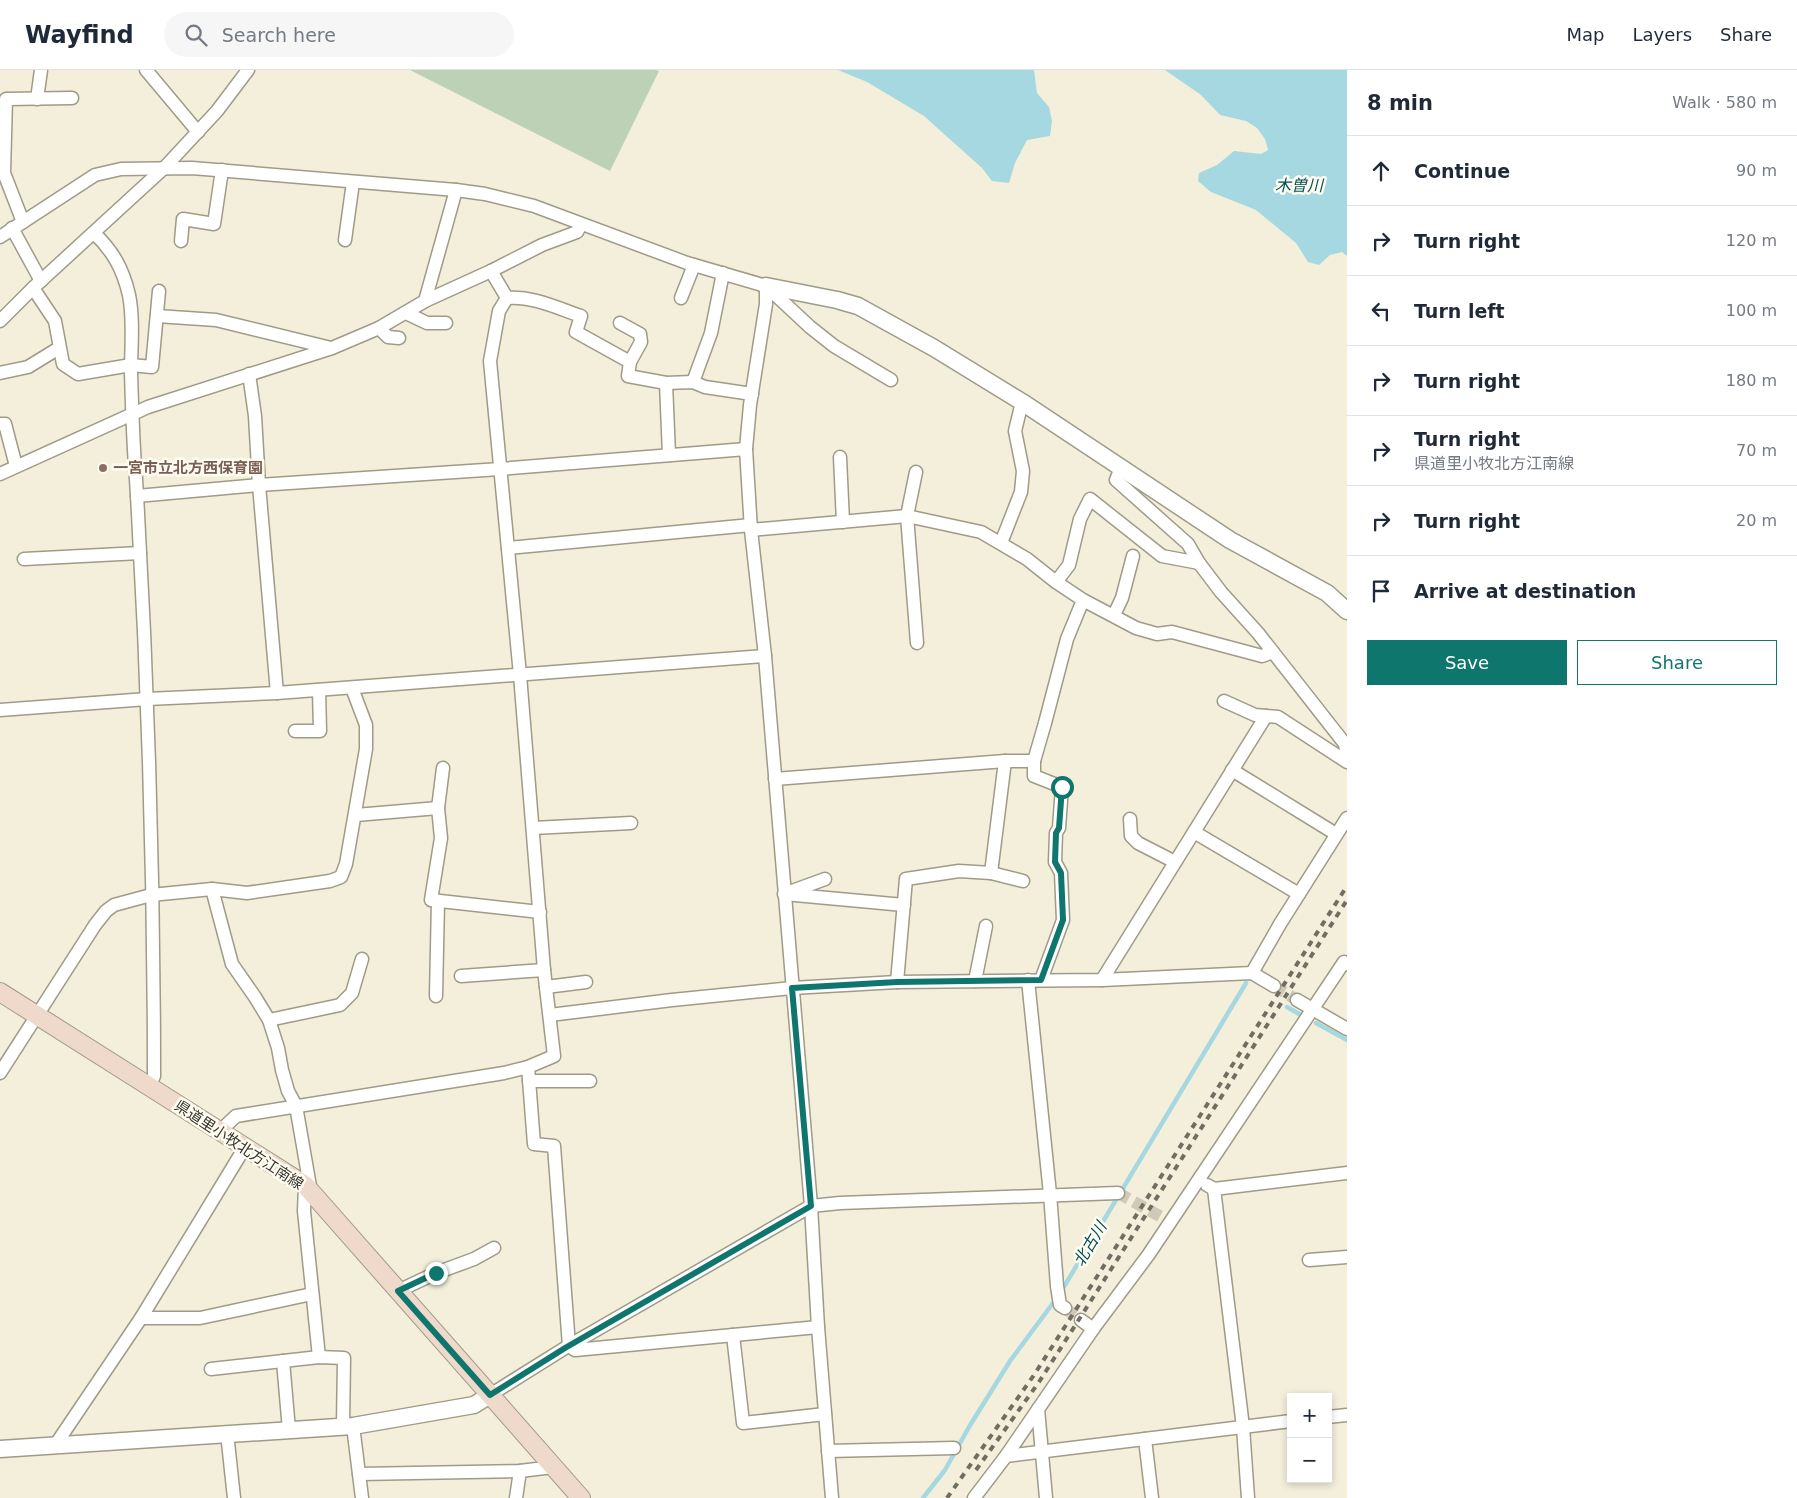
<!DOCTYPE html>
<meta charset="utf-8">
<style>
body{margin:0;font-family:"DejaVu Sans","Noto Sans JP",sans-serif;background:#f6f6f7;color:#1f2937}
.controls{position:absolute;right:15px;bottom:15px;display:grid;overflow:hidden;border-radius:0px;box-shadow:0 2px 8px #0003}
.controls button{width:45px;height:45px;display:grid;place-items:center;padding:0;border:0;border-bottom:1px solid #e0e1e3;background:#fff;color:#1f2937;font:25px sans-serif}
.stop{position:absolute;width:15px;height:15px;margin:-11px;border:4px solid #0f766e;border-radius:50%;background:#fff}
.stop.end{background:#0f766e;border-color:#fff;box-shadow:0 1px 5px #0008}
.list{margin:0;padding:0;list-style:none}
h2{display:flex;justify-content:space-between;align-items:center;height:65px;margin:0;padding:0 20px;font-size:21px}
h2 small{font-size:16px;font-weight:400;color:#747a83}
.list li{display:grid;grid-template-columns:32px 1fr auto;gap:15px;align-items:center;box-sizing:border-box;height:70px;padding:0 20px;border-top:1px solid #e0e1e3}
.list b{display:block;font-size:19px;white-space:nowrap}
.list p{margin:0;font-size:16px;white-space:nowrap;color:#747a83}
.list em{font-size:16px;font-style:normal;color:#747a83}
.actions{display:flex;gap:10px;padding:15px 20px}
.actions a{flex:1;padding:11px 0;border:1px solid #0f766e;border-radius:0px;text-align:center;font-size:18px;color:#0f766e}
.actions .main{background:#0f766e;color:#fff}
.icon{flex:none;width:28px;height:28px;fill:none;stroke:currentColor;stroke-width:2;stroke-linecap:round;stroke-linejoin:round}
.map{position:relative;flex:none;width:1347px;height:1428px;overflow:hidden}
header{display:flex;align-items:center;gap:30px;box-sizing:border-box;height:70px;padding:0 25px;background:#fff;border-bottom:1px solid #e0e1e3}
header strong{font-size:24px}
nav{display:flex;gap:28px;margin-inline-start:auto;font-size:18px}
.search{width:350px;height:45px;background:#f6f6f7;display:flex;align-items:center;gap:12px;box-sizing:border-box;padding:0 18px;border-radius:28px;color:#747a83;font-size:19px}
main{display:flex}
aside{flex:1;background:#fff}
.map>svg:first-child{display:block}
</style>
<header>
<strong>Wayfind</strong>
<div class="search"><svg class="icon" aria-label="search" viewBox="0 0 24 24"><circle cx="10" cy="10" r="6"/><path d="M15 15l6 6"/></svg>Search here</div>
<nav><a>Map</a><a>Layers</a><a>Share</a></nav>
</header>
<main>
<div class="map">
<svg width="1347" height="1428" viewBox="0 0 1347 1428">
<rect width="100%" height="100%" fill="#f3efdb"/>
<!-- green -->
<path fill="#bcd1b6" d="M410 0H656L659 1 610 101Z"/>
<!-- water -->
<g fill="#a5d8e1">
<path d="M838 0H1034L1037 23 1049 37 1052 51 1050 66 1027 70 1015 93 1009 113 992 111 982 98 924 46 867 12Z"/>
<path d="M1165 0H1347V186L1342 182 1330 185 1319 195 1308 192 1296 173 1256 140 1211 122 1198 111 1199 103 1217 95 1234 81 1261 84 1268 80 1265 69 1257 58 1246 51 1220 45 1201 25Z"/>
</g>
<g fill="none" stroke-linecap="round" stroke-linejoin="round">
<!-- stream -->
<g stroke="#a5d8e1" stroke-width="4.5">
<path d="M1287 937 1301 945"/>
<path d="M1316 953 1347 970"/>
<path d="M1062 1220 1246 913"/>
<path d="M923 1428 945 1400 969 1357 1010 1291 1056 1229"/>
</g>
<!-- minor-tunnel -->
<g stroke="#cecab9" stroke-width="12" stroke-dasharray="12 6" stroke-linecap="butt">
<path d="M1274 916 1297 930"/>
<path d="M1118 1123 1165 1149"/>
<path d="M1065 1238 1081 1250"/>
</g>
<!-- minor casing -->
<g stroke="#9e9b88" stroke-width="15">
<g id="minor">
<path d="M146 0 198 62"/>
<path d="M37 29 41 0"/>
<path d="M23 152 4 103 6 29 72 28"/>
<path d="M12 158 41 211"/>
<path d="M94 163C113 181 123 199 129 225 134 250 131 277 131 302 132 338 133 374 136 409 148 608 154 807 154 1006L149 1016"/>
<path d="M0 167 95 105 121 99 192 98 456 120 485 124 534 136 687 193 766 216 810 257 834 276 891 310"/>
<path d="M345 170 353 112"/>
<path d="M181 171 183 149 214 154 222 100"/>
<path d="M491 201 507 228C533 226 557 238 581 246L576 262 630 292"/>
<path d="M766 216V234L750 335 746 379 751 460 765 586 811 1136 818 1257 832 1428"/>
<path d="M33 218 55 251 63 294 78 304 131 295 152 297 159 221"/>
<path d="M507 228 499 241 490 291 520 605 544 900 554 986 528 997 534 1074 554 1076 569 1276 575 1280 818 1257"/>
<path d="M681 228 694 195"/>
<path d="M425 231 456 120"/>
<path d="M406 243 427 253H446"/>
<path d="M157 246 216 250 331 278"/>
<path d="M0 251 33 218 165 97 217 41 248 0"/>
<path d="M620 253 640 264 641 272 630 292 628 306 666 313 693 312 705 317 752 324"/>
<path d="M379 258 388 267 399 268"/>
<path d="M0 303 28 297 59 278"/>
<path d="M249 304 255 346 259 415 277 623"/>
<path d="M693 312 711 263 723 203"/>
<path d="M666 313 669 385"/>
<path d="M0 354H5L16 396"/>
<path d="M840 387 843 452"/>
<path d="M1121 398 1116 410 1188 474 1199 493 1221 522 1258 563 1345 674 1347 686"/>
<path d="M916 402 907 446 917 573"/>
<path d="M0 404 148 337 332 278 379 258 425 231 491 201 542 175 577 162 581 154"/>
<path d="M137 426 259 415 500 399 746 379"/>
<path d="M751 460 907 446 981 462 1027 489 1056 512 1083 530 1067 569 1045 653 1034 691H1005L775 709"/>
<path d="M1001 473 1021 422 1023 401 1015 361 1022 332"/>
<path d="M508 478 751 455"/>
<path d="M24 489 140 483"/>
<path d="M1056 512 1069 495 1080 449 1090 429 1162 486 1199 493"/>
<path d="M1083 530 1136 558 1157 564 1172 562 1262 586 1273 582"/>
<path d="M1114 545 1122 528 1133 486"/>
<path d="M1224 631 1255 645 1278 647 1347 692"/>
<path d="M0 640 147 629 277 623 765 586"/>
<path d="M295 661H320L319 620"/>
<path d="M1034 691V706L1062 717 1059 758 1056 763 1055 792 1061 803 1063 850 1041 910"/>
<path d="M443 698 438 738 441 768 431 830 540 842"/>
<path d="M1232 700 1336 764"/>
<path d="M356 745 438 738"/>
<path d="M1130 749 1131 766 1138 773 1175 792"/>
<path d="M533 758 631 753"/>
<path d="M1194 762 1299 824"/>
<path d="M991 803 1023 811"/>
<path d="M825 809 784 824 904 835"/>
<path d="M212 819 232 894 255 927 269 950 278 978 282 1000 288 1021 296 1036 311 1122"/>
<path d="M1252 903 1280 854 1347 748"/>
<path d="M461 906 544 900"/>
<path d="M1028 910 1050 1124 1057 1216 1060 1235 1065 1238"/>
<path d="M1102 910 1266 646"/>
<path d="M975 911 986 856"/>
<path d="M897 912 906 809 959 801 991 803 1005 691"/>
<path d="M546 917 586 912"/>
<path d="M436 926 438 831"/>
<path d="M1297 930 1347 959"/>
<path d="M550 945 672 930 792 918 897 912 1102 910 1252 903 1274 916"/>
<path d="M269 950 340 935 352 923 362 889"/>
<path d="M0 1003 95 855 106 841 114 835 151 825 212 819 247 823 330 811 341 807 346 794 366 679V655L352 618"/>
<path d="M529 1011H590"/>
<path d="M220 1061 236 1046 504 1003 528 997"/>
<path d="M305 1115 304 1141 319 1287"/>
<path d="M1207 1115 1214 1119 1347 1103"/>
<path d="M1214 1119 1243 1357 1248 1428"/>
<path d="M1309 1190 1347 1187"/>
<path d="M398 1221 436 1203 474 1189 494 1178"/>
<path d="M141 1248H200L312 1224"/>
<path d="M1081 1250 1093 1259"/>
<path d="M733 1265 743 1353 825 1344"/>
<path d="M283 1291 289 1360"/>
<path d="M211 1299 319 1287 344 1288 343 1356"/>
<path d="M490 1325 565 1278 811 1136 840 1133 1118 1123"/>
<path d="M1038 1339 1046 1428"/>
<path d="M1328 1347 1347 1345"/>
<path d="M353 1356 362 1428"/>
<path d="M227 1363 234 1428"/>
<path d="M1145 1369 1152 1428"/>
<path d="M56 1374 141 1248 245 1077"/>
<path d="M828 1381 954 1378"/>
<path d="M1006 1386 1291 1351"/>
<path d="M359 1404 520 1401 553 1397"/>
<path d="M516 1428 520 1401"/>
<path d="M974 1428 1006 1386 1093 1259 1149 1184 1344 892 1347 894"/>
</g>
</g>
<!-- tertiary casing -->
<g stroke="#9e9b88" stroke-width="19">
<g id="tertiary">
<path d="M766 216 837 230 858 236 934 278 1022 332 1230 470 1327 523 1347 541"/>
<path d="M0 1379 353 1356 474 1335 490 1325"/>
</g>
</g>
<!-- secondary casing -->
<g stroke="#9e9b88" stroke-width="20">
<path id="secondary" d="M0 922 305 1115 581 1428"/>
</g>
<!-- minor -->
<use href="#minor" stroke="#fff" stroke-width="12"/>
<!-- tertiary -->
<use href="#tertiary" stroke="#fff" stroke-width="16"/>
<!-- secondary -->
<use href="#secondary" stroke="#eed9cb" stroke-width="18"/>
<!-- rail -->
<g stroke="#706e62" stroke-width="4" stroke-dasharray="6 6" stroke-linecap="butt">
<path d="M976 1400 1039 1312 1347 830"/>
<path d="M947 1428 1034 1305 1347 816"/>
</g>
</g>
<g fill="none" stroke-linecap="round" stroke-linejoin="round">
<!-- route -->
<path stroke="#0f766e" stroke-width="6" d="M436 1203 398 1221 490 1325 565 1278 811 1136 792 918 897 912 1041 910 1063 850 1061 803 1055 792 1056 763 1059 758 1062 717"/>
</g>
<!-- markers -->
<circle fill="#8d6e63" stroke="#fefcf0" stroke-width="2" cx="103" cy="398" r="5"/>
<g text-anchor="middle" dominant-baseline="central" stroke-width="5" stroke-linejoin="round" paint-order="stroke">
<!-- education labels -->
<g font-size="15" font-weight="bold" fill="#785e54" stroke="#fefcf0" text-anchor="start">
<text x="113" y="398">一宮市立北方西保育園</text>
</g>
<!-- street labels -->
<g font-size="15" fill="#38372f" stroke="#fefcf0">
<text transform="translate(239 1075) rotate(33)">県道里小牧北方江南線</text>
</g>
<!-- water labels -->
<g font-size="16" font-style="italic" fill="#03505a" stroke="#fefcf0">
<text x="1299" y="115">木曽川</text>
<text transform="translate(1090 1174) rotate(-59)">北古川</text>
</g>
</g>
</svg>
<div class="controls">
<button>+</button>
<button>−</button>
</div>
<div class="stop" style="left:1062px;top:717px"></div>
<div class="stop end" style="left:436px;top:1203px"></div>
</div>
<aside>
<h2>8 min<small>Walk · 580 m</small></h2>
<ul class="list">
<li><svg class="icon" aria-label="ahead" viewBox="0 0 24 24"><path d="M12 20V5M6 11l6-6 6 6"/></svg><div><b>Continue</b></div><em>90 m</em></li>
<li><svg class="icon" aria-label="right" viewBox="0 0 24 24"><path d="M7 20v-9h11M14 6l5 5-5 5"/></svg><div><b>Turn right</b></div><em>120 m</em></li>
<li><svg class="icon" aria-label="left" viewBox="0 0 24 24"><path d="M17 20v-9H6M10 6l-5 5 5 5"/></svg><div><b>Turn left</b></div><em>100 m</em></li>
<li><svg class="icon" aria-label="right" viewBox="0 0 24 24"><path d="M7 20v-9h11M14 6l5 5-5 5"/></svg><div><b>Turn right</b></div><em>180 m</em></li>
<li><svg class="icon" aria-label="right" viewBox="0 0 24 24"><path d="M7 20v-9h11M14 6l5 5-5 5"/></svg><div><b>Turn right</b><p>県道里小牧北方江南線</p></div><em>70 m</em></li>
<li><svg class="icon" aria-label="right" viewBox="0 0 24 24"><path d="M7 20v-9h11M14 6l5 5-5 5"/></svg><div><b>Turn right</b></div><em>20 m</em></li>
<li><svg class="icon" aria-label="arrive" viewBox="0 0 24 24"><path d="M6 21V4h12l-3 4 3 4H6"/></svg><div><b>Arrive at destination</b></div></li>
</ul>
<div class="actions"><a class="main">Save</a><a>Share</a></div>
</aside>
</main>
